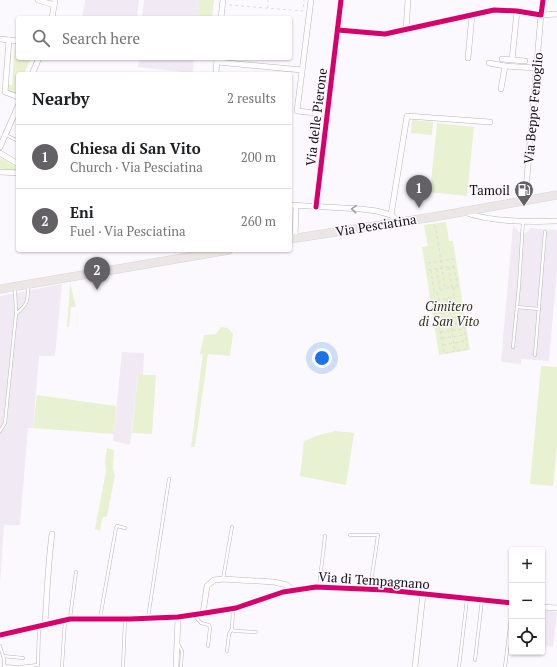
<!DOCTYPE html>
<meta charset="utf-8">
<style>
body{margin:0;font-family:"PT Serif",serif;background:#f2f2f2;color:#202124}
.controls{position:absolute;right:12px;bottom:12px;display:grid;overflow:hidden;border-radius:4px;box-shadow:0 1px 3px #0004}
.controls button{width:36px;height:36px;display:grid;place-items:center;padding:0;border:0;border-bottom:1px solid #e0e0e0;background:#fff;color:#202124;font:20px sans-serif}
.you{position:absolute;left:322px;top:358px;width:14px;height:14px;margin:-10px;border:3px solid #fff;border-radius:50%;background:#1a73e8;box-shadow:0 0 0 6px #1a73e833}
.badge{display:grid;place-items:center;width:26px;height:26px;border-radius:50%;background:#636165;color:#fff;font-size:13px;font-weight:700}
.pin{position:absolute;translate:-50% -33px;filter:drop-shadow(0 1px 2px #0008)}
.pin::after{content:'';position:absolute;top:21px;width:14px;height:12px;background:inherit;clip-path:polygon(0 0,100% 0,50% 100%)}
.list{margin:0;padding:0;list-style:none}
h2{display:flex;justify-content:space-between;align-items:center;height:52px;margin:0;padding:0 16px;font-size:17px}
h2 small{font-size:13px;font-weight:400;color:#757577}
.list li{display:grid;grid-template-columns:26px 1fr auto;gap:12px;align-items:center;box-sizing:border-box;height:64px;padding:0 16px;border-top:1px solid #e0e0e0}
.list b{display:block;font-size:15px;white-space:nowrap}
.list p{margin:0;font-size:13px;white-space:nowrap;color:#757577}
.list em{font-size:13px;font-style:normal;color:#757577}
.icon{flex:none;width:22px;height:22px;fill:none;stroke:currentColor;stroke-width:2;stroke-linecap:round;stroke-linejoin:round}
.map{position:relative;flex:none;width:557px;height:667px;overflow:hidden}
.search{position:absolute;background:#fff;box-shadow:0 1px 3px #0004;left:16px;top:16px;width:276px;height:44px;display:flex;align-items:center;gap:10px;box-sizing:border-box;padding:0 14px;border-radius:4px;color:#757577;font-size:15px}
.panel{position:absolute;background:#fff;box-shadow:0 1px 3px #0004;left:16px;top:72px;width:276px;height:180px;border-radius:4px}
.map>svg:first-child{display:block}
</style>
<div class="map">
<svg width="557" height="667" viewBox="0 0 557 667">
<rect width="100%" height="100%" fill="#fcf9fe"/>
<!-- built -->
<g fill="#f1eaf4">
<path d="M85 0H139L137 18H82Z"/>
<path d="M144 0H199L198 18H142Z"/>
<path d="M139 58H194L193 73 138 67Z"/>
<path d="M513 225 519 232 526 233 530 228 557 230V270L549 361 521 359V364L501 362Z"/>
<path d="M62 284 55 356H39L33 428H28L20 525H4L0 584V296Z"/>
<path d="M122 352 144 353 143 375H138L130 445 113 441Z"/>
<path d="M542 610 557 612 553 647 542 646Z"/>
</g>
<!-- green -->
<g fill="#e8f1d1">
<path d="M199 0H214L212 17 216 18H198Z"/>
<path d="M15 44H18V58H31L24 74H18V95L7 91 8 85H12Z"/>
<path d="M412 120 433 122 432 135 411 133Z"/>
<path d="M437 123 474 127 467 196 430 192Z"/>
<path d="M0 158 3 159 18 168V171L0 170Z"/>
<path d="M446 222 449 241H453L470 350 439 355 422 247 428 246 424 225Z"/>
<path d="M70 283 76 307H71L69 327H67Z"/>
<path d="M221 327 228 328 233 334 230 356 208 354 195 447H191L203 354H200L204 335 216 334Z"/>
<path d="M541 366 557 367V447L553 486 530 484Z"/>
<path d="M138 375H156L152 434 132 433Z"/>
<path d="M37 395 116 406 114 434 33 428Z"/>
<path d="M336 431 354 433 346 485 300 476 304 441 322 434Z"/>
<path d="M107 448 114 450 113 469 115 476 107 516 102 518 100 531 95 529 106 471 105 462Z"/>
</g>
<g fill="none" stroke-linecap="round" stroke-linejoin="round">
<!-- lane casing -->
<g stroke="#b8b5b9" stroke-width="3.5">
<g id="lane">
<path d="M6 135 18 141"/>
<path d="M15 288 16 313"/>
<path d="M517 307 539 309"/>
<path d="M513 347 519 286 523 221"/>
<path d="M535 355 545 232"/>
<path d="M0 431 5 423 16 314C28 304 28 301 28 286"/>
<path d="M350 535H378L370 589"/>
<path d="M223 579 232 527"/>
<path d="M319 587 325 536"/>
<path d="M194 615 201 623 209 625 210 628 208 646"/>
<path d="M70 618 76 572"/>
<path d="M100 618 116 528 117 526 125 528"/>
<path d="M148 618 169 479"/>
<path d="M232 629 234 631 256 632"/>
<path d="M178 644 182 651 181 667"/>
<path d="M0 646 4 659V667"/>
<path d="M227 651 229 634 232 629 233 609"/>
<path d="M3 656 23 658"/>
<path d="M475 660 482 600"/>
<path d="M4 666 16 667"/>
<path d="M62 666 65 620"/>
<path d="M20 667 38 665 39 626"/>
<path d="M123 667 125 620"/>
<path d="M459 667 467 599"/>
<path d="M505 667 512 610"/>
</g>
</g>
<!-- street casing -->
<g stroke="#b8b5b9" stroke-width="6">
<g id="street">
<path d="M38 0 54 5"/>
<path d="M311 0 297 111 327 114"/>
<path d="M52 18 55 0"/>
<path d="M221 18 223 0"/>
<path d="M338 30 385 34 494 10 517 11 541 15 543 0"/>
<path d="M406 30 408 0"/>
<path d="M0 39 18 41"/>
<path d="M9 40 5 92 18 97"/>
<path d="M468 58 472 15"/>
<path d="M502 59 525 61"/>
<path d="M512 60 517 11"/>
<path d="M217 62 302 70"/>
<path d="M489 63 505 66 536 68"/>
<path d="M32 74 39 58"/>
<path d="M216 74 217 58"/>
<path d="M501 89 505 66"/>
<path d="M0 147 18 106"/>
<path d="M0 153 18 164"/>
<path d="M0 172 18 173"/>
<path d="M525 200 541 15 557 14"/>
<path d="M290 205 361 209 377 211 391 215 398 221"/>
<path d="M316 207 341 0"/>
<path d="M464 212C489 222 530 222 557 221"/>
<path d="M391 215 407 116 490 122"/>
<path d="M295 238 296 206"/>
<path d="M542 607 557 608"/>
<path d="M203 613 207 586 214 580 223 579 274 582 287 585 293 590"/>
<path d="M45 624C47 594 48 564 52 534"/>
<path d="M0 635 70 619H130L178 617 205 613 236 608 283 592 316 587 386 590 512 603"/>
<path d="M176 667 178 617"/>
<path d="M415 667 423 594"/>
</g>
</g>
<!-- primary casing -->
<g stroke="#d8d6d9" stroke-width="9">
<g id="primary">
<path d="M290 239 433 217 557 195"/>
<path d="M0 289 229 250"/>
</g>
</g>
<!-- path -->
<g stroke="#ddddde" stroke-width="1" stroke-dasharray="3 3" stroke-linecap="butt">
<path d="M229 5 303 11 304 0"/>
<path d="M268 8V0"/>
<path d="M434 225 436 228 445 288H453L454 297 439 300 437 292 445 288"/>
<path d="M428 263 454 259"/>
<path d="M449 267 452 288"/>
<path d="M437 269 440 290"/>
<path d="M428 270 456 266"/>
<path d="M431 270 434 293 436 292"/>
<path d="M453 288H458L454 267"/>
<path d="M447 299 455 351"/>
<path d="M439 300H437L441 325"/>
<path d="M439 307 457 305"/>
<path d="M440 313 458 310"/>
<path d="M441 319 459 317"/>
<path d="M460 323 461 326H464L467 349 444 353 439 326Z"/>
<path d="M441 332 464 329"/>
<path d="M442 338 465 335"/>
<path d="M443 345 466 341"/>
</g>
<!-- lane -->
<use href="#lane" stroke="#fffeff" stroke-width="2.5"/>
<!-- street -->
<use href="#street" stroke="#fffeff" stroke-width="5"/>
<!-- primary -->
<use href="#primary" stroke="#ede6e6" stroke-width="8"/>
<!-- cycleway casing -->
<g stroke="#fdf8ff" stroke-width="8">
<g id="cycleway">
<path d="M338 30 385 34 494 10 517 11 541 15 543 0"/>
<path d="M316 207 341 0"/>
<path d="M0 635 70 619H130L178 617 205 613 236 608 283 592 316 587 386 590 512 603"/>
</g>
</g>
<!-- cycleway -->
<use href="#cycleway" stroke="#d6006c" stroke-width="5"/>
</g>
<!-- one-way arrows -->
<defs><path id="oneway-chevron" d="M-2-3.5L2.5 0L-2 3.5" fill="none" stroke-width="1.6" stroke-linecap="round" stroke-linejoin="round"/></defs>
<use stroke="#a09ea0" href="#oneway-chevron" transform="translate(354 209) rotate(-176)"/>
<!-- icons -->
<defs>
<g id="fuel-pin" transform="scale(1)"><path d="M0 17L-7.5 6A9.5 9.5 0 1 1 7.5 6Z" fill="#636165" stroke="#fdf8ff"/><path d="M-5.5-6h7V0h2V4h1.3V-2.5L3-4.5l.8-.8L6-3V5H2.5V1h-1V6h-7ZM-4.2-4.7v3.2H.2V-4.7Z" fill="#fff"/></g>
</defs>
<g fill-rule="evenodd">
<use href="#fuel-pin" x="524" y="190"/>
</g>
<g text-anchor="middle" dominant-baseline="central" stroke-width="3" stroke-linejoin="round" paint-order="stroke">
<!-- street labels -->
<g font-size="13" fill="#110f12" stroke="#fdf8ff">
<text transform="translate(533 108) rotate(-85)">Via Beppe Fenoglio</text>
<text transform="translate(316 117) rotate(-83)">Via delle Pierone</text>
<text transform="translate(376 225) rotate(-9)">Via Pesciatina</text>
<text transform="translate(374 580) rotate(4)">Via di Tempagnano</text>
</g>
<!-- poi labels -->
<g font-size="13" fill="#110f12" stroke="#fdf8ff" text-anchor="end">
<text x="510" y="190">Tamoil</text>
</g>
<!-- park labels -->
<g font-size="13" font-style="italic" fill="#2b3514" stroke="#fdf8ff">
<text x="449" y="306">Cimitero<tspan x="449" dy="15">di San Vito</tspan></text>
</g>
</g>
</svg>
<div class="controls">
<button>+</button>
<button>−</button>
<button><svg class="icon" aria-label="locate" viewBox="0 0 24 24"><circle cx="12" cy="12" r="6"/><path d="M12 2v4M12 18v4M2 12h4M18 12h4"/></svg></button>
</div>
<div class="you"></div>
<div class="pin badge" style="left:419px;top:208px">1</div>
<div class="pin badge" style="left:97px;top:290px">2</div>
<div class="search"><svg class="icon" aria-label="search" viewBox="0 0 24 24"><circle cx="10" cy="10" r="6"/><path d="M15 15l6 6"/></svg>Search here</div>
<section class="panel">
<h2>Nearby<small>2 results</small></h2>
<ul class="list">
<li><span class="badge">1</span><div><b>Chiesa di San Vito</b><p>Church · Via Pesciatina</p></div><em>200 m</em></li>
<li><span class="badge">2</span><div><b>Eni</b><p>Fuel · Via Pesciatina</p></div><em>260 m</em></li>
</ul>
</section>
</div>
